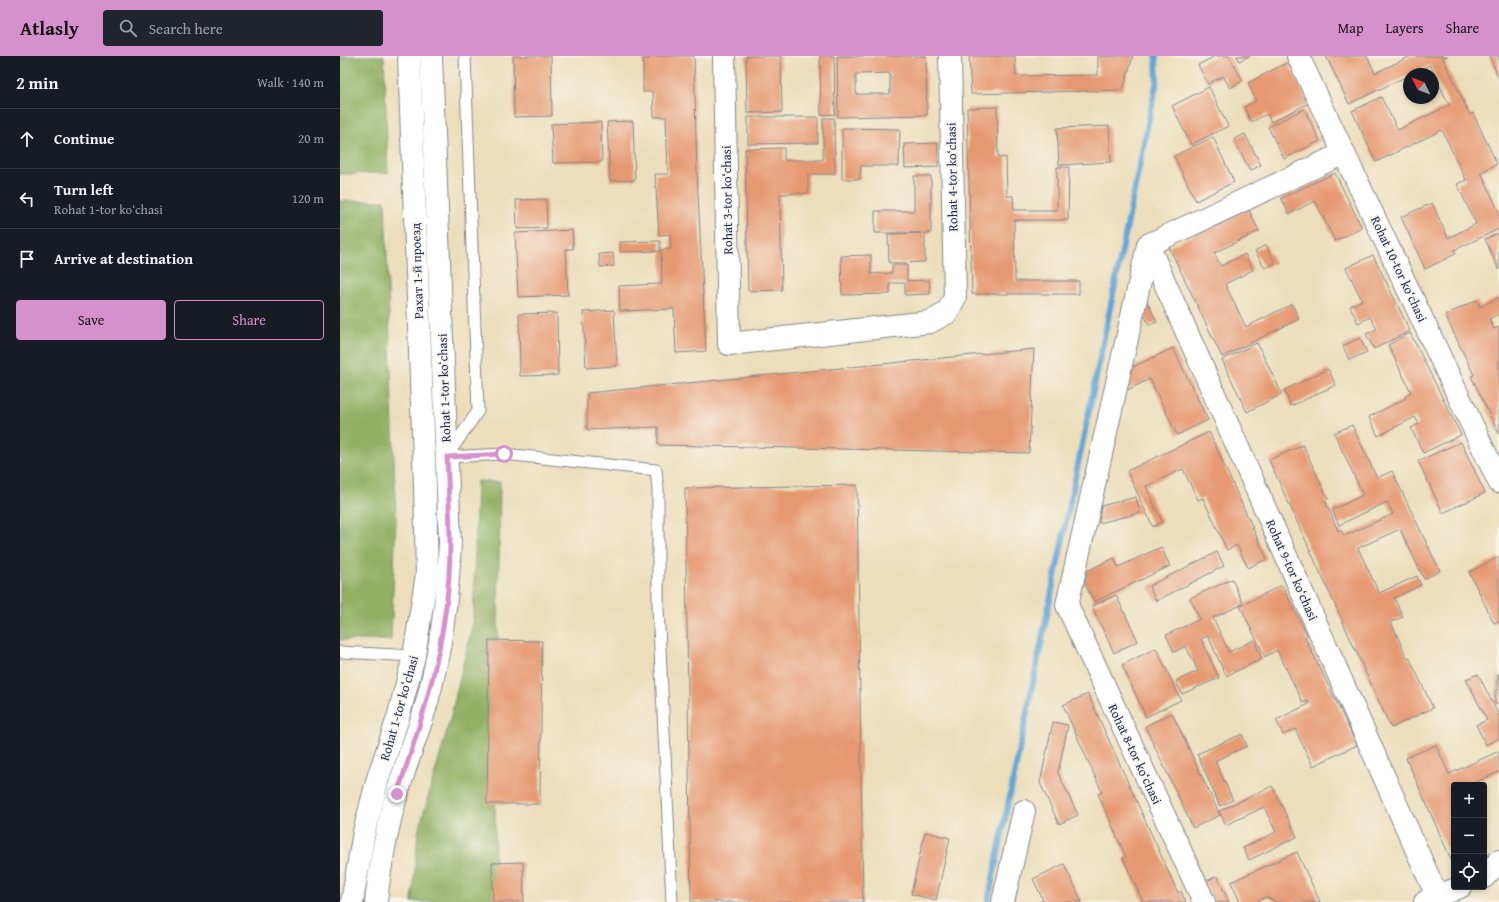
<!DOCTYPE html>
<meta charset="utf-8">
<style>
body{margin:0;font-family:"Gentium Book Plus",serif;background:#20242c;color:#f1f3f6}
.controls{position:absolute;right:12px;bottom:12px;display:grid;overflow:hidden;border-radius:4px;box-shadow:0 2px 6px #0003}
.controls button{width:36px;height:36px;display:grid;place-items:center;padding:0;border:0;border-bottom:1px solid #363941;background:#171b24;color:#f1f3f6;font:20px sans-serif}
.compass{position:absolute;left:1063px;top:12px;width:36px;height:36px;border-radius:50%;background:#171b24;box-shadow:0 2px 6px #0003;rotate:312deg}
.stop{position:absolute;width:12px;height:12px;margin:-9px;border:3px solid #d690ce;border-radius:50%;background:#fff}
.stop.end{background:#d690ce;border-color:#fff;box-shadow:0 1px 4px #0008}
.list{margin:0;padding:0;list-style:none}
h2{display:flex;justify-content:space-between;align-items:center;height:52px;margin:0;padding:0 16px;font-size:17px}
h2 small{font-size:13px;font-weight:400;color:#9ea1a6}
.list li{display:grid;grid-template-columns:26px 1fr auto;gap:12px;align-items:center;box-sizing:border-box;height:60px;padding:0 16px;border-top:1px solid #363941}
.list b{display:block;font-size:15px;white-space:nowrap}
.list p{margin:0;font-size:13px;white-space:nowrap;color:#9ea1a6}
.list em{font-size:13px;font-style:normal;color:#9ea1a6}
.actions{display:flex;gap:8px;padding:12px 16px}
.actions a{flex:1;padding:9px 0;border:1px solid #d690ce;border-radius:4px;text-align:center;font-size:14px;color:#d690ce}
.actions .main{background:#d690ce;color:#111}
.icon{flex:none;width:22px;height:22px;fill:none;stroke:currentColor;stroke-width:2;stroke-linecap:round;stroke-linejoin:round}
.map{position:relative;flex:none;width:1159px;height:846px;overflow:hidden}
header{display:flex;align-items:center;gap:24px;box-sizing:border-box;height:56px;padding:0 20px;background:#d690ce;color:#111}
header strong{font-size:19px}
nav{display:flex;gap:22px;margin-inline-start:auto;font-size:14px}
.search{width:280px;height:36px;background:#20242c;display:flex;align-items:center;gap:10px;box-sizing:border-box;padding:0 14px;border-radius:4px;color:#9ea1a6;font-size:15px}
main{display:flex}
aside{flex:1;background:#171b24}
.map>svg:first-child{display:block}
</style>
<header>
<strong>Atlasly</strong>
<div class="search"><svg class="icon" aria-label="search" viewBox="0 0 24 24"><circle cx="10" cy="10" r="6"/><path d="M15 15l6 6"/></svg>Search here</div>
<nav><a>Map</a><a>Layers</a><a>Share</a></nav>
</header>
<main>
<aside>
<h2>2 min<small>Walk · 140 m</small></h2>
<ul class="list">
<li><svg class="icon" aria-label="ahead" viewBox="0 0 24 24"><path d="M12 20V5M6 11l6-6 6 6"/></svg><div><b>Continue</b></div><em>20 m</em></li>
<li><svg class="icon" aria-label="left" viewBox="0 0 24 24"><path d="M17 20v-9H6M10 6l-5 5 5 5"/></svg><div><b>Turn left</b><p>Rohat 1-tor koʻchasi</p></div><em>120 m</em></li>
<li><svg class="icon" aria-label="arrive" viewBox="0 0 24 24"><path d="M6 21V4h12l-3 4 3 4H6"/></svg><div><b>Arrive at destination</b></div></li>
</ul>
<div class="actions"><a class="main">Save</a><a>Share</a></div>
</aside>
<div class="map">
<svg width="1159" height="846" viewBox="0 0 1159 846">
<rect width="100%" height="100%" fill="#f7f3e8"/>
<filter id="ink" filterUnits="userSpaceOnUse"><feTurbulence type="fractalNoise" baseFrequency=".025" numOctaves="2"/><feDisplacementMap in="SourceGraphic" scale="8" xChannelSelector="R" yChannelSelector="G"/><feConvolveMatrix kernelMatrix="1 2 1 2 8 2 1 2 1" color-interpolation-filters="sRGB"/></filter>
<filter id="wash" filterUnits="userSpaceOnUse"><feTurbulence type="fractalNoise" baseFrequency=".012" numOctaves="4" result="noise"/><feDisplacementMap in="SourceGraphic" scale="16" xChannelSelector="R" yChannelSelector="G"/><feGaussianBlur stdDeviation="0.9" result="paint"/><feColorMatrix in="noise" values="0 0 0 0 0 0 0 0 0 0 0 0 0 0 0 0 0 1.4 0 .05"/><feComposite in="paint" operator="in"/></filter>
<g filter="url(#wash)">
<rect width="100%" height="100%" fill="#ecdeba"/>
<!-- forest -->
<g fill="#90b064" stroke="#567061">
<path d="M0 0H44L48 117 0 118Z"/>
<path d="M0 145H45L56 461 51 584H0Z"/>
<path d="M137 425 160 426 154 846H72L78 777 111 660 133 566Z"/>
</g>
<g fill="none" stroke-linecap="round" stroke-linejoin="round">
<!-- stream -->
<path stroke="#60a5d6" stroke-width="6" d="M648 846 817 24 816 0"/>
</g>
<g id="blocks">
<!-- building -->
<g fill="#e69971" fill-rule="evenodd">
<path d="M173 0H211L212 60 174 61Z"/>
<path d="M309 0H354L357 117 366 295 336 297 334 253 280 255 279 230 322 228 321 195 280 196V186L320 185V194L331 193 330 178 319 179 315 118H328L326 61H314L313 36H303V3H309Z"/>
<path d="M406 0H441L442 56 407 57Z"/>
<path d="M480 0H494L495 58 481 59Z"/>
<path d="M497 0H586L587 59 498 61ZM550 17V38H516V18Z"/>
<path d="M629 0H675L676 20 758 19V0H793L783 34 631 38Z"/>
<path d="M875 0H889L903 25 890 32 883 20 868 28 858 9Z"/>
<path d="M897 0H910L899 5Z"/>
<path d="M986 0H1027L1035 17 1071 0H1108L1103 2 1130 59 1133 57 1157 108 1141 116 1159 156V173L1114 194 1116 198 1085 213 1061 161 1092 147 1108 182 1136 168 1117 128 1126 124 1102 74 1036 106 1012 55 1041 41 1058 74 1109 49 1090 9 1009 48Z"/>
<path d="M1149 0H1159V22Z"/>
<path d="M948 6 969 47 931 66 927 58 911 66 904 51 916 45 908 27Z"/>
<path d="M869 31 888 70 851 89 832 50Z"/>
<path d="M657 51 658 102 666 101 667 140H673L674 154H717V111H729L728 164H674L675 225H739V238H632L627 52Z"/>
<path d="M964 53 980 85 944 103 928 71Z"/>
<path d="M408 61H478V87L408 88Z"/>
<path d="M483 62H494L495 118H468V137L440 138 442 234 408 235 405 93 444 92V104H483Z"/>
<path d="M293 65 295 124 270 125 267 66Z"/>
<path d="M261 66 262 106 213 107 211 68Z"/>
<path d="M769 70 771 106 719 109 717 72Z"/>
<path d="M502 72 560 73 559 110H521L520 123H502Z"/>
<path d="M905 78 921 109 910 115 894 83Z"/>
<path d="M873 81 894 126 856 145 834 100Z"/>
<path d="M598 87V111L565 112 564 88Z"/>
<path d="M995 117 1022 172 995 185 975 145 949 158 941 142Z"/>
<path d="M574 120H591V177H585V206L549 207 548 178 581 177H535V155H574Z"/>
<path d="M206 143 207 172 177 173 176 144Z"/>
<path d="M908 152 919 175 874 197 881 210 905 198 913 214 885 228 906 271 952 248 959 263 882 301 829 191Z"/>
<path d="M232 174 233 193H226L228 239 178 241 175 177Z"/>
<path d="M1159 177V214L1145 183Z"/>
<path d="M926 189 935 207 925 212 915 195Z"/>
<path d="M273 197 274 210 260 211 259 198Z"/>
<path d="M531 199V218L552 217V209H567V225L589 224 590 238 565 239V227H550V238L502 239 501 200Z"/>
<path d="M1033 199 1070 275 1034 293 1026 278 1037 273 1030 261 1018 267 1010 250 1022 244 1006 212Z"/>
<path d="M1159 241V258L1149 263 1154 273 1159 271V378L1131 320 1134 319 1105 259 1137 244 1140 251Z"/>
<path d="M806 243 817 266 809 269 799 247Z"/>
<path d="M274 254 277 310 246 312 243 256Z"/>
<path d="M217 257 218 319 180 320 179 258Z"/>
<path d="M1070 277 1121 379 1083 397 1071 372 1079 368 1075 361 1038 380 1029 361 1066 342 1065 340 1071 336 1048 289Z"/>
<path d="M1020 282 1027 296 1009 304 1003 290Z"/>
<path d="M917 287 942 338 907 356 882 304Z"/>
<path d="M833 292 868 364 837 379 810 323 783 336 787 314Z"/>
<path d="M694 293 689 397 318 389V371L247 374V337Z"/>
<path d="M988 313 996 329 951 350 944 334Z"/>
<path d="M1012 369 1037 422 1052 415 1100 515 1084 523 1060 473 1018 492 1039 537 1077 520 1081 529 1054 542 1063 561 1051 566 1067 602 1069 601 1093 652 1051 672 929 404 963 389 988 443 985 444 998 475 1001 474 1004 480 1053 458 1047 446 999 469 992 454 1023 439 994 377Z"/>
<path d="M869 376 927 503 908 512 897 489 887 494 863 442 858 444 843 413 806 430 822 466 813 471 787 415Z"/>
<path d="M1121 386 1145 437 1103 457 1078 405Z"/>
<path d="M517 429 523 846H351L345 432Z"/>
<path d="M796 441 800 457 759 467 761 450Z"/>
<path d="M821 491 830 510 754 546 745 528 747 515 774 502 778 511Z"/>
<path d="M877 496 884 510 816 545 809 530Z"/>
<path d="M1159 501V565L1154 567 1129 516Z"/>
<path d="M892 523 903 548 873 562 889 596 914 584 922 603 886 620 868 580 861 583 879 622 842 638 836 625 858 615 846 590 834 596 826 579 860 563 850 542Z"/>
<path d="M942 529 967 579 965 581 1017 689 973 710 955 673 943 679 936 664 969 648 968 645 963 647 937 594 925 601 900 550Z"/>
<path d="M776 539 798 585 774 597 752 550Z"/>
<path d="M149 584 202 585 200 748H147Z"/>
<path d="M816 592 841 644 806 661 782 609Z"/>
<path d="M1138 618 1159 660V682L1146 689 1136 669 1147 664 1126 623Z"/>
<path d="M1158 618H1159V648H1155Z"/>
<path d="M748 638 838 837 841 835 846 846H803L783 802 786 801 758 738 762 736 723 649Z"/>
<path d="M832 657 880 759 853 772 805 670Z"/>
<path d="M713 666 728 669 718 717 738 759 719 768 700 727Z"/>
<path d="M902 678 907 690 875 705 893 744 880 750 857 698Z"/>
<path d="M1096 689 1109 718 1159 695V716L1129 729H1114V810L1066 702Z"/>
<path d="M932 730 957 781 909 804 903 792 936 776 924 751 886 769 879 755Z"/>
<path d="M585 776 610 782 596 844 571 838Z"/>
<path d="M957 796 980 846H936L926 841 916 846H900L891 826Z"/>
<path d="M183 806 184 846H153L152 807Z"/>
<path d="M724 808 742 846H699L703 844 693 823Z"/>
<path d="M877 820 889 846H874L864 826Z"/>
</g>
</g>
</g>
<g filter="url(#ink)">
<use href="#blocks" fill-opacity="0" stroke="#84868c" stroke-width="1"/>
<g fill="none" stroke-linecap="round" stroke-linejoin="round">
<!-- lane casing -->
<g stroke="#84868c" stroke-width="13">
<g id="lane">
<path d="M109 397 138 355 125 0"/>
<path d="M107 401 164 398 316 414 318 433V550L332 846"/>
<path d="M0 596 74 600"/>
</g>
</g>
<!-- street casing -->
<g stroke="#84868c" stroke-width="24">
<g id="street">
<path d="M384 0 389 288 590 266 607 257 615 241 610 0"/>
<path d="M958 0 1159 426"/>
<path d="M808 189 1097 840"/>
<path d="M808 189 727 549 864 846"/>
<path d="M808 189 1004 97"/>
<path d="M1144 821 1159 805"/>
<path d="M663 846 684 755"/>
<path d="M1085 846 1120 831"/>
</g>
</g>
<!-- secondary casing -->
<g stroke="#84868c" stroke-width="24">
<g id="secondary">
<path d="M12 846 24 776 38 722 58 662 74 600 87 518 85 431 69 0"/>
<path d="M36 846C40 810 46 774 57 738 66 707 78 677 87 646 101 593 108 541 110 486L91 0"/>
</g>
</g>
<!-- lane -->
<use href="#lane" stroke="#fff" stroke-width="11"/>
<!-- street -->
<use href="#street" stroke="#fff" stroke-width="22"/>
<!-- secondary -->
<use href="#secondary" stroke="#fff" stroke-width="22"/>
</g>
</g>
<g fill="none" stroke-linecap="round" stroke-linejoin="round" filter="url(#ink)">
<!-- route -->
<path stroke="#d690ce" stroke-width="5" d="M57 738C78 676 98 615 106 550 113 500 109 450 107 401L164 398"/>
</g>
<g text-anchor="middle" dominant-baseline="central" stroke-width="3" stroke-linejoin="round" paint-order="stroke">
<!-- street labels -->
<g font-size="13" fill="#1b2f5e" stroke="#f7f3e8">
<text transform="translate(612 121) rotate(-91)">Rohat 4-tor ko‘chasi</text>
<text transform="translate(387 144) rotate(-91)">Rohat 3-tor ko‘chasi</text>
<text transform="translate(1059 213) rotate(65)">Rohat 10-tor ko‘chasi</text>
<text transform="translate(77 215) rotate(-92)">Рахат 1-й проезд</text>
<text transform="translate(104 332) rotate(-92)">Rohat 1-tor koʻchasi</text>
<text transform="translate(952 514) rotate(66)">Rohat 9-tor ko‘chasi</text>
<text transform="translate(59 652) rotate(-74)">Rohat 1-tor koʻchasi</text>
<text transform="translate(795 698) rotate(65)">Rohat 8-tor ko‘chasi</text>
</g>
</g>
</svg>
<div class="controls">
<button>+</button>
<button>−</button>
<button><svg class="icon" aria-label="locate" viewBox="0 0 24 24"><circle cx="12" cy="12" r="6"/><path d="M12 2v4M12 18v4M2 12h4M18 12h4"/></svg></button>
</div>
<svg class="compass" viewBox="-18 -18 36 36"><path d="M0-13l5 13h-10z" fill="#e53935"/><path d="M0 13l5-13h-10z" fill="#9ea1a6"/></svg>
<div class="stop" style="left:164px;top:398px"></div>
<div class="stop end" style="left:57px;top:738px"></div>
</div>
</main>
